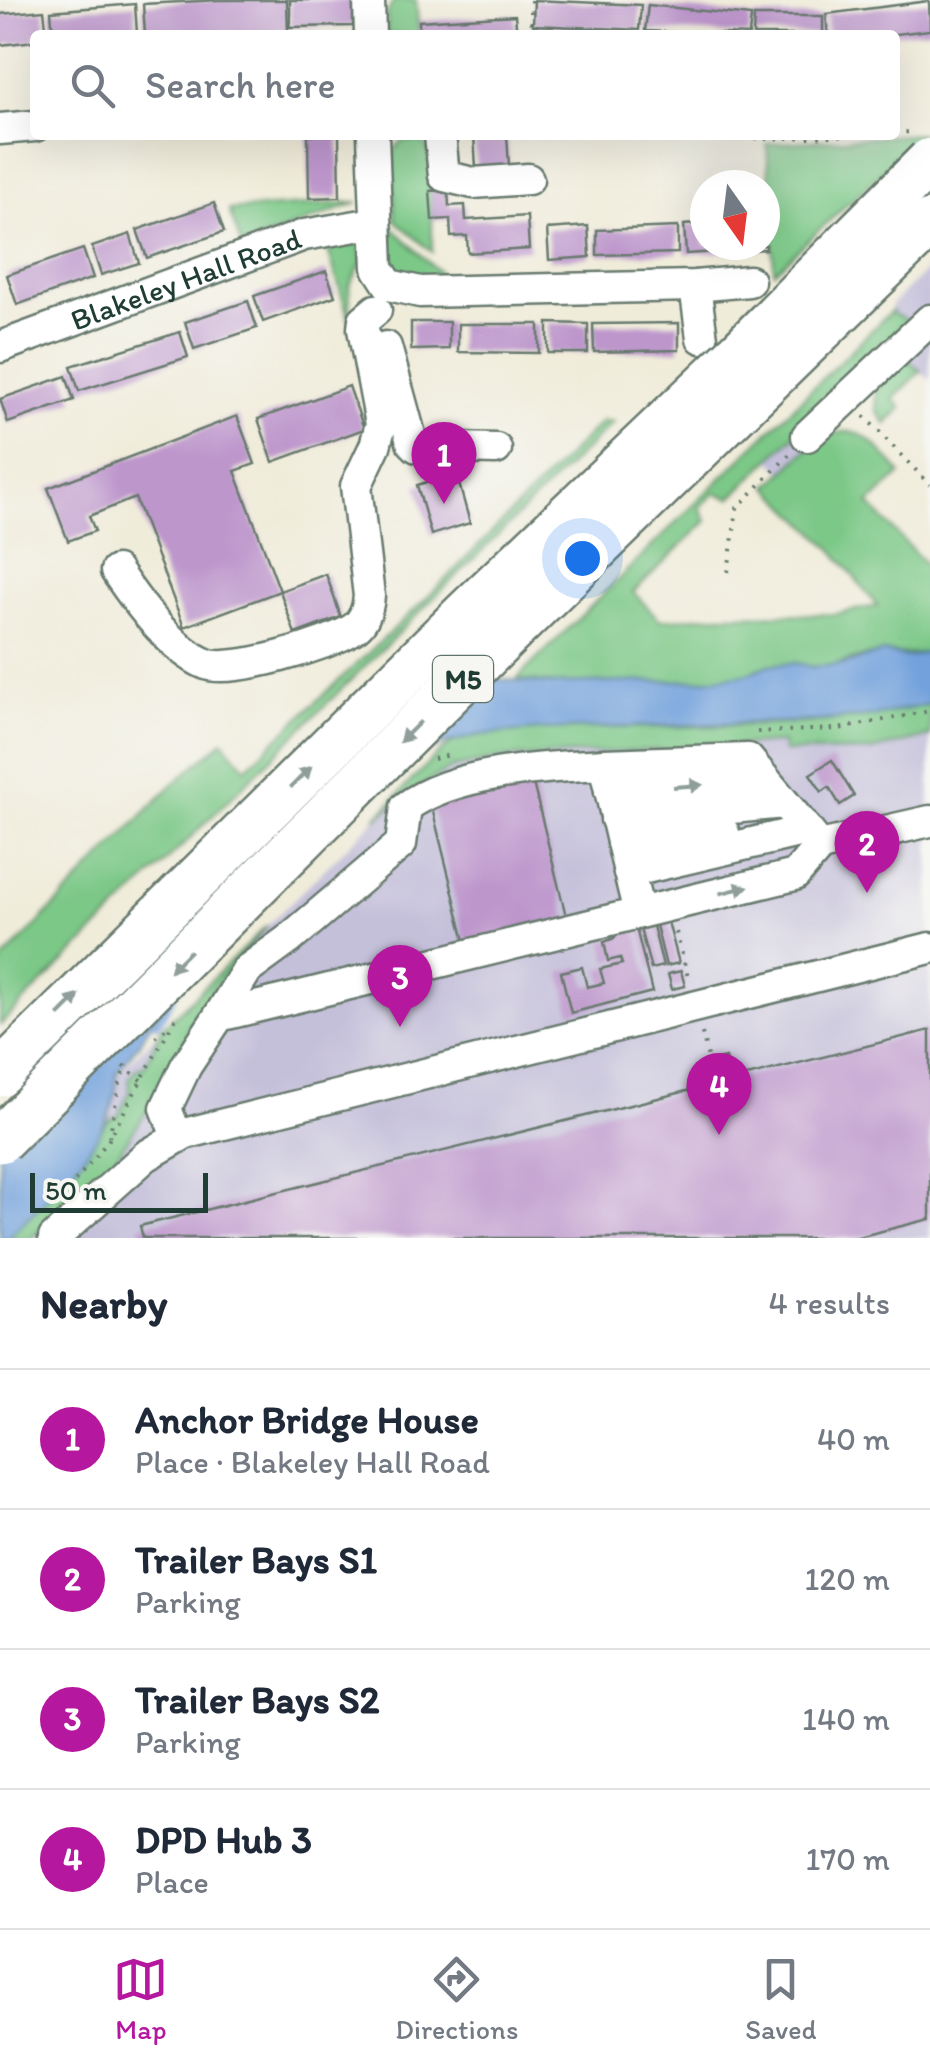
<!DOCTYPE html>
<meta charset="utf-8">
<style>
body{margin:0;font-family:Itim,sans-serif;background:#f6f6f7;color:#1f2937}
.compass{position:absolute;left:690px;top:170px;width:90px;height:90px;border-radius:50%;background:#fff;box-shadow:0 10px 40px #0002;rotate:166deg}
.scale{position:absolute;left:30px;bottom:25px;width:178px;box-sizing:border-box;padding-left:10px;border:5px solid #1f3d34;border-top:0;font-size:28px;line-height:35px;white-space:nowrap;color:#1f3d34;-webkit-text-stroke:8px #f6f6f2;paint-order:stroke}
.you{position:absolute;left:582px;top:558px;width:35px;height:35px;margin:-25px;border:8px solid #fff;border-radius:50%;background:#1a73e8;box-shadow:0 0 0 15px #1a73e833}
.badge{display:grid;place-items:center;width:65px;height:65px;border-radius:50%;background:#b5179e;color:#fff;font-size:32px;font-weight:700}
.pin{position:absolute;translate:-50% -82px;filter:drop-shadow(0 2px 5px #0008)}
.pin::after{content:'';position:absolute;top:52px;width:35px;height:30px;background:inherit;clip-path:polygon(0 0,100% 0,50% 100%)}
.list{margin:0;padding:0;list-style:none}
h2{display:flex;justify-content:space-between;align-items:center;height:130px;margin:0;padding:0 40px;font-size:42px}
h2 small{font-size:32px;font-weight:400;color:#747a83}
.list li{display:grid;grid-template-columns:65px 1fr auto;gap:30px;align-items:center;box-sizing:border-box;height:140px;padding:0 40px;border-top:2px solid #e0e1e3}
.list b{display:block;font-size:38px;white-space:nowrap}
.list p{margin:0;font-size:32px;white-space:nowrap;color:#747a83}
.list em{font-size:32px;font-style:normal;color:#747a83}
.icon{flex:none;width:55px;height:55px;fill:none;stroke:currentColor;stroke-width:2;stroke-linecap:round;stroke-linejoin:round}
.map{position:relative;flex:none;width:930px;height:1238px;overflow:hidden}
.search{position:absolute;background:#fff;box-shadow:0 10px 40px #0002;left:30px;right:30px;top:30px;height:110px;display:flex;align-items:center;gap:25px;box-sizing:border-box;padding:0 35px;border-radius:10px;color:#747a83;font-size:38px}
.sheet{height:690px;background:#fff}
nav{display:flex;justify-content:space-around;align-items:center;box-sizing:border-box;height:140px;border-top:2px solid #e0e1e3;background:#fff;font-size:28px;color:#747a83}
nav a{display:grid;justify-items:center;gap:5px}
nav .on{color:#b5179e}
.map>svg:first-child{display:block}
</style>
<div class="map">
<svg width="930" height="1238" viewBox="0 0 930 1238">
<rect width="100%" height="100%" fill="#f6f6f2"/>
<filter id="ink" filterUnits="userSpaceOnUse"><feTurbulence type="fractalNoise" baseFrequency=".01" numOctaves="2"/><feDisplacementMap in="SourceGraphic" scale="20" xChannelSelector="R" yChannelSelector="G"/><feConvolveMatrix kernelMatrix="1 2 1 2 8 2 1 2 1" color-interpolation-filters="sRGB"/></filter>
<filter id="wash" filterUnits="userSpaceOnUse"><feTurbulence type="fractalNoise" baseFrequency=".0048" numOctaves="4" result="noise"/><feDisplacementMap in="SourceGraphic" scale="40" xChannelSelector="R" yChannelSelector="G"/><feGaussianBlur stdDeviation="2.25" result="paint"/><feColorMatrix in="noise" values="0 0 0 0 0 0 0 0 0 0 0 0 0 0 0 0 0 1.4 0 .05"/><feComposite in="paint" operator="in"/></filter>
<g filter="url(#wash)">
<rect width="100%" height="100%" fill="#f0ecda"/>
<!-- industrial -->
<g fill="#c5c0da">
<path d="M930 267V380L906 358 784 473 756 444 892 310V304Z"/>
<path d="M930 682V1238H0V1189L492 704Z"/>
</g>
<!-- green -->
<g fill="#7bc887" stroke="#4d825e" stroke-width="2.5">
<path d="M394 0H416L419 35H387V14Z"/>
<path d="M923 134 774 272 767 144Z"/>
<path d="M420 140 428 147 432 172V252L395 220 392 152 402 141Z"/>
<path d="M358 202 242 247 229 210Z"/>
<path d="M389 224 445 278 422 281 400 274 390 256Z"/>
<path d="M354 241 361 246 363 260 349 287 351 325 328 250Z"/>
<path d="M892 310V313L908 321 731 498 715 493 700 507 707 521 633 592 660 620 718 615 836 614 877 606 834 551 768 486C794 466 831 412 868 439 880 448 891 462 901 474L869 504 930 569V651C906 657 906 653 885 653 862 653 841 667 817 667 801 667 787 662 771 665 761 667 752 673 742 675 679 685 579 690 517 679Z"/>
<path d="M906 358 921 371 893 399 902 408 886 424 877 411 875 387Z"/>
<path d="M602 421 613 422 0 1025V963L172 785 223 741 246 768 429 596Z"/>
<path d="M930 704V736L871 751 784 752 782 743 501 758 449 769 405 796 375 819C397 797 427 761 451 744 476 726 576 729 610 728 716 725 827 730 930 704Z"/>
<path d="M267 926 214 988 147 1111 105 1173 31 1238H7C37 1209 68 1179 92 1143 100 1131 104 1121 118 1116L130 1092 129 1079 138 1067H144L162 1028Z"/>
</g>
<!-- water -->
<path fill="#72a1dc" stroke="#486f88" stroke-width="2.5" d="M930 651V704L875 716 816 721 540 730 480 735 444 744 390 769 173 987 138 1045 116 1073C123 1131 45 1201 7 1238H0V1141L145 968 175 897 272 791 471 676 550 684 701 680 746 674 769 665 796 663 813 667 844 664 883 652 908 657Z"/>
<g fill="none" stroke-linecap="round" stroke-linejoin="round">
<!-- stream -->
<path stroke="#72a1dc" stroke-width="8" d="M157 1023 172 997"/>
</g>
<g id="blocks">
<!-- building -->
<g fill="#bd96cc">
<path d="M219 0H287L288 35H145L143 4Z"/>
<path d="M290 0H353V26L290 27Z"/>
<path d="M534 0 641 5 639 30 533 25Z"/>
<path d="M929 1 930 30 887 35H828L826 14Z"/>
<path d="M135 4 137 33 53 35 51 11Z"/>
<path d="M648 5 751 16 749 35 645 31Z"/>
<path d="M44 10 47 35H35V41L0 45V14Z"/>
<path d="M515 15 517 35H419V21Z"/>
<path d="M754 16H823V35H753Z"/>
<path d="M308 135H339L340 197 309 198Z"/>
<path d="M474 135H507L509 166 476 168Z"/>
<path d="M448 190 449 206 465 205 466 220 527 216 529 249 468 253 467 236 451 237 450 219 432 220 430 191Z"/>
<path d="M214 203 224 232 147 258 137 230Z"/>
<path d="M705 223V245H766V249L686 254 684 225Z"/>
<path d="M588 226 590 257 549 260 547 229Z"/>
<path d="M678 227V253L597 255V230Z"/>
<path d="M130 234 139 263 101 275 92 247Z"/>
<path d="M83 249 93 278 17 305 7 275Z"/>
<path d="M326 271 335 296 263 322 254 296Z"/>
<path d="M248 301 257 328 194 349 185 322Z"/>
<path d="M411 322H449V349L411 350Z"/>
<path d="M548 323 588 324V353H548Z"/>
<path d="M679 323V350L594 352 593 324Z"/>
<path d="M458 324H539V353L458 352Z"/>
<path d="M180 332 188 357 79 391 71 366Z"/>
<path d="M66 376 74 400 8 423 0 399Z"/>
<path d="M349 386 364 429 273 462 258 419Z"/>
<path d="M237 416 255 464 235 471 280 591 184 627 135 498 89 516 95 531 68 541 48 488Z"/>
<path d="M456 473 470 523 431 535 417 485Z"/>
<path d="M326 574 341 617 295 634 280 591Z"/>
<path d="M832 760 854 796 840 805 829 787 822 792 810 774Z"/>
<path d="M532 779 567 920 466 945 431 804Z"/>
<path d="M668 922 679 963 666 966 656 925Z"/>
<path d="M653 926 663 966 651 969 640 929Z"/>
<path d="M636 928 652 992 571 1013 561 972 582 967 587 987 604 983 600 969 622 964 620 958 608 961 604 942 615 938 614 933Z"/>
<path d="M681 971 685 986 672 989 668 974Z"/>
<path d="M930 1030V1219L854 1238H143L140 1226 711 1085 705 1063 725 1058 731 1080Z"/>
</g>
</g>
</g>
<g filter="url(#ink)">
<use href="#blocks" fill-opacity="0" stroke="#687a6e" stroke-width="2.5"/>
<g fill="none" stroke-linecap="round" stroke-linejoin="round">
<!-- minor casing -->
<g stroke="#687a6e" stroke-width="35">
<g id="minor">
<path d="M369 0 370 35"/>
<path d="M0 129 35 126"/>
<path d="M373 135 378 268 389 285 420 292 695 286 749 281"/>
<path d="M440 135 444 176 473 183 528 179"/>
<path d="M695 286 702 338"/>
<path id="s1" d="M0 347 304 235 374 223"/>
<path d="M386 347 412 442 417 447 496 449"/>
<path d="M807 436 930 320"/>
<path d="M116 571C136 601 172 650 206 664 232 674 329 645 353 629 364 622 368 608 369 596L356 486 375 446 381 424 363 329 364 320 376 310"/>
<path d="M604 764 748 759 807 830"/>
<path d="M610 791 766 781"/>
<path d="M616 819 784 803"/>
<path d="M622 843 724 833"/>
<path d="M639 913 795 875 820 846"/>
<path d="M219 1016 247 970 288 940 401 844 406 807C454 771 545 767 604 764L629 872"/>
<path d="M177 1137 166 1108 186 1066 219 1016 639 913 629 872 807 830 820 846 930 821"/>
<path d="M54 1238 146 1156 184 1134 930 948"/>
</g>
</g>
<!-- path -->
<g stroke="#687a6e" stroke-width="4" stroke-dasharray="2.5 8" stroke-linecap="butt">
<path d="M531 0V35"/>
<path d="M895 133 910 132"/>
<path d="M724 135 764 139 852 135"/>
<path d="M864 416 930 485"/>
<path d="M728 572 737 508 790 454"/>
<path d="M757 732 838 729 930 711"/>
<path d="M434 759 453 754"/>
<path d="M676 932 689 981"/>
<path d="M702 1033 709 1062"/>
<path d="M155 1037 171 1025"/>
<path d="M109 1137C114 1117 118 1079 127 1065"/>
<path d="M75 1181 108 1141 177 1015"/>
</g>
<!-- minor -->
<use href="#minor" stroke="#fff" stroke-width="30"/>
<!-- highway-bridge casing -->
<g stroke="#687a6e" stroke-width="50" stroke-linecap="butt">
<g id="highway-bridge">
<path d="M0 1074 465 614 741 351 930 161"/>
<path d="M0 1140 504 638 930 223"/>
</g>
</g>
<!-- path-bridge -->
<path stroke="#687a6e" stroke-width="4" stroke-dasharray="2.5 8" stroke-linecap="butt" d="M123 1066 143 1081"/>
<!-- highway-bridge -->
<use href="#highway-bridge" stroke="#fff" stroke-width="45"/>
</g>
<!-- one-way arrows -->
<defs><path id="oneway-solid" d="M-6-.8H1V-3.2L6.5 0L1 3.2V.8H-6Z" transform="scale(2.5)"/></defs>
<g fill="#8f9e9a">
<use href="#oneway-solid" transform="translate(410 732) rotate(135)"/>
<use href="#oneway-solid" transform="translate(301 777) rotate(-45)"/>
<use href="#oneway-solid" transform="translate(688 786) rotate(-4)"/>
<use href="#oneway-solid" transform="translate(734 890) rotate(-14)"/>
<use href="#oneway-solid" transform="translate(180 961) rotate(135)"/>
<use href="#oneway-solid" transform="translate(69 1005) rotate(-45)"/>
</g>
</g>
<g text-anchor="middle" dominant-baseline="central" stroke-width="8" stroke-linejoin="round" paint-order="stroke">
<!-- shield labels -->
<rect fill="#f6f6f2" stroke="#60746d" stroke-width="2.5" x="433" y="656" width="60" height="46" rx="8"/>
<g font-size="28" font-weight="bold" fill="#1f3d34">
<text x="463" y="679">M5</text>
</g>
<!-- street labels -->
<g font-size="30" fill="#1f3d34" stroke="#f6f6f2">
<text stroke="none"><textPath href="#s1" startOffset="198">Blakeley Hall Road</textPath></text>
</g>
</g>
</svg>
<svg class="compass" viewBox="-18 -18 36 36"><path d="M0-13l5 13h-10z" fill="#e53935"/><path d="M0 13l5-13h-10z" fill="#747a83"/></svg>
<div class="scale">50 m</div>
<div class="you"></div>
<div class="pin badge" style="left:444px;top:504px">1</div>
<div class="pin badge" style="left:867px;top:893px">2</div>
<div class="pin badge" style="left:400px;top:1027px">3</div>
<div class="pin badge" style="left:719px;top:1135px">4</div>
<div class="search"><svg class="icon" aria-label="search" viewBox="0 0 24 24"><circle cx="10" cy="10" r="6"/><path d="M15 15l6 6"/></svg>Search here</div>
</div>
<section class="sheet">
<h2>Nearby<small>4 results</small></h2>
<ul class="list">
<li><span class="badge">1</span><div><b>Anchor Bridge House</b><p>Place · Blakeley Hall Road</p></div><em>40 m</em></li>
<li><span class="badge">2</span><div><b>Trailer Bays S1</b><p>Parking</p></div><em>120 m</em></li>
<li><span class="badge">3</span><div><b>Trailer Bays S2</b><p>Parking</p></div><em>140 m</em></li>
<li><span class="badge">4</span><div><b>DPD Hub 3</b><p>Place</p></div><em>170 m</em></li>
</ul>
</section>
<nav>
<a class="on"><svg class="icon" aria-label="map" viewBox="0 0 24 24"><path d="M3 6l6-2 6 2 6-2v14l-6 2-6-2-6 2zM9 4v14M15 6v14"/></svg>Map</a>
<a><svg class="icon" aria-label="directions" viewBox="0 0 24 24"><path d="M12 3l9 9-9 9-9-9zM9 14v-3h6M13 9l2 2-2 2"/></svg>Directions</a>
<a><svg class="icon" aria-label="saved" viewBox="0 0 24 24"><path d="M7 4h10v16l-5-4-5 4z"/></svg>Saved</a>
</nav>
